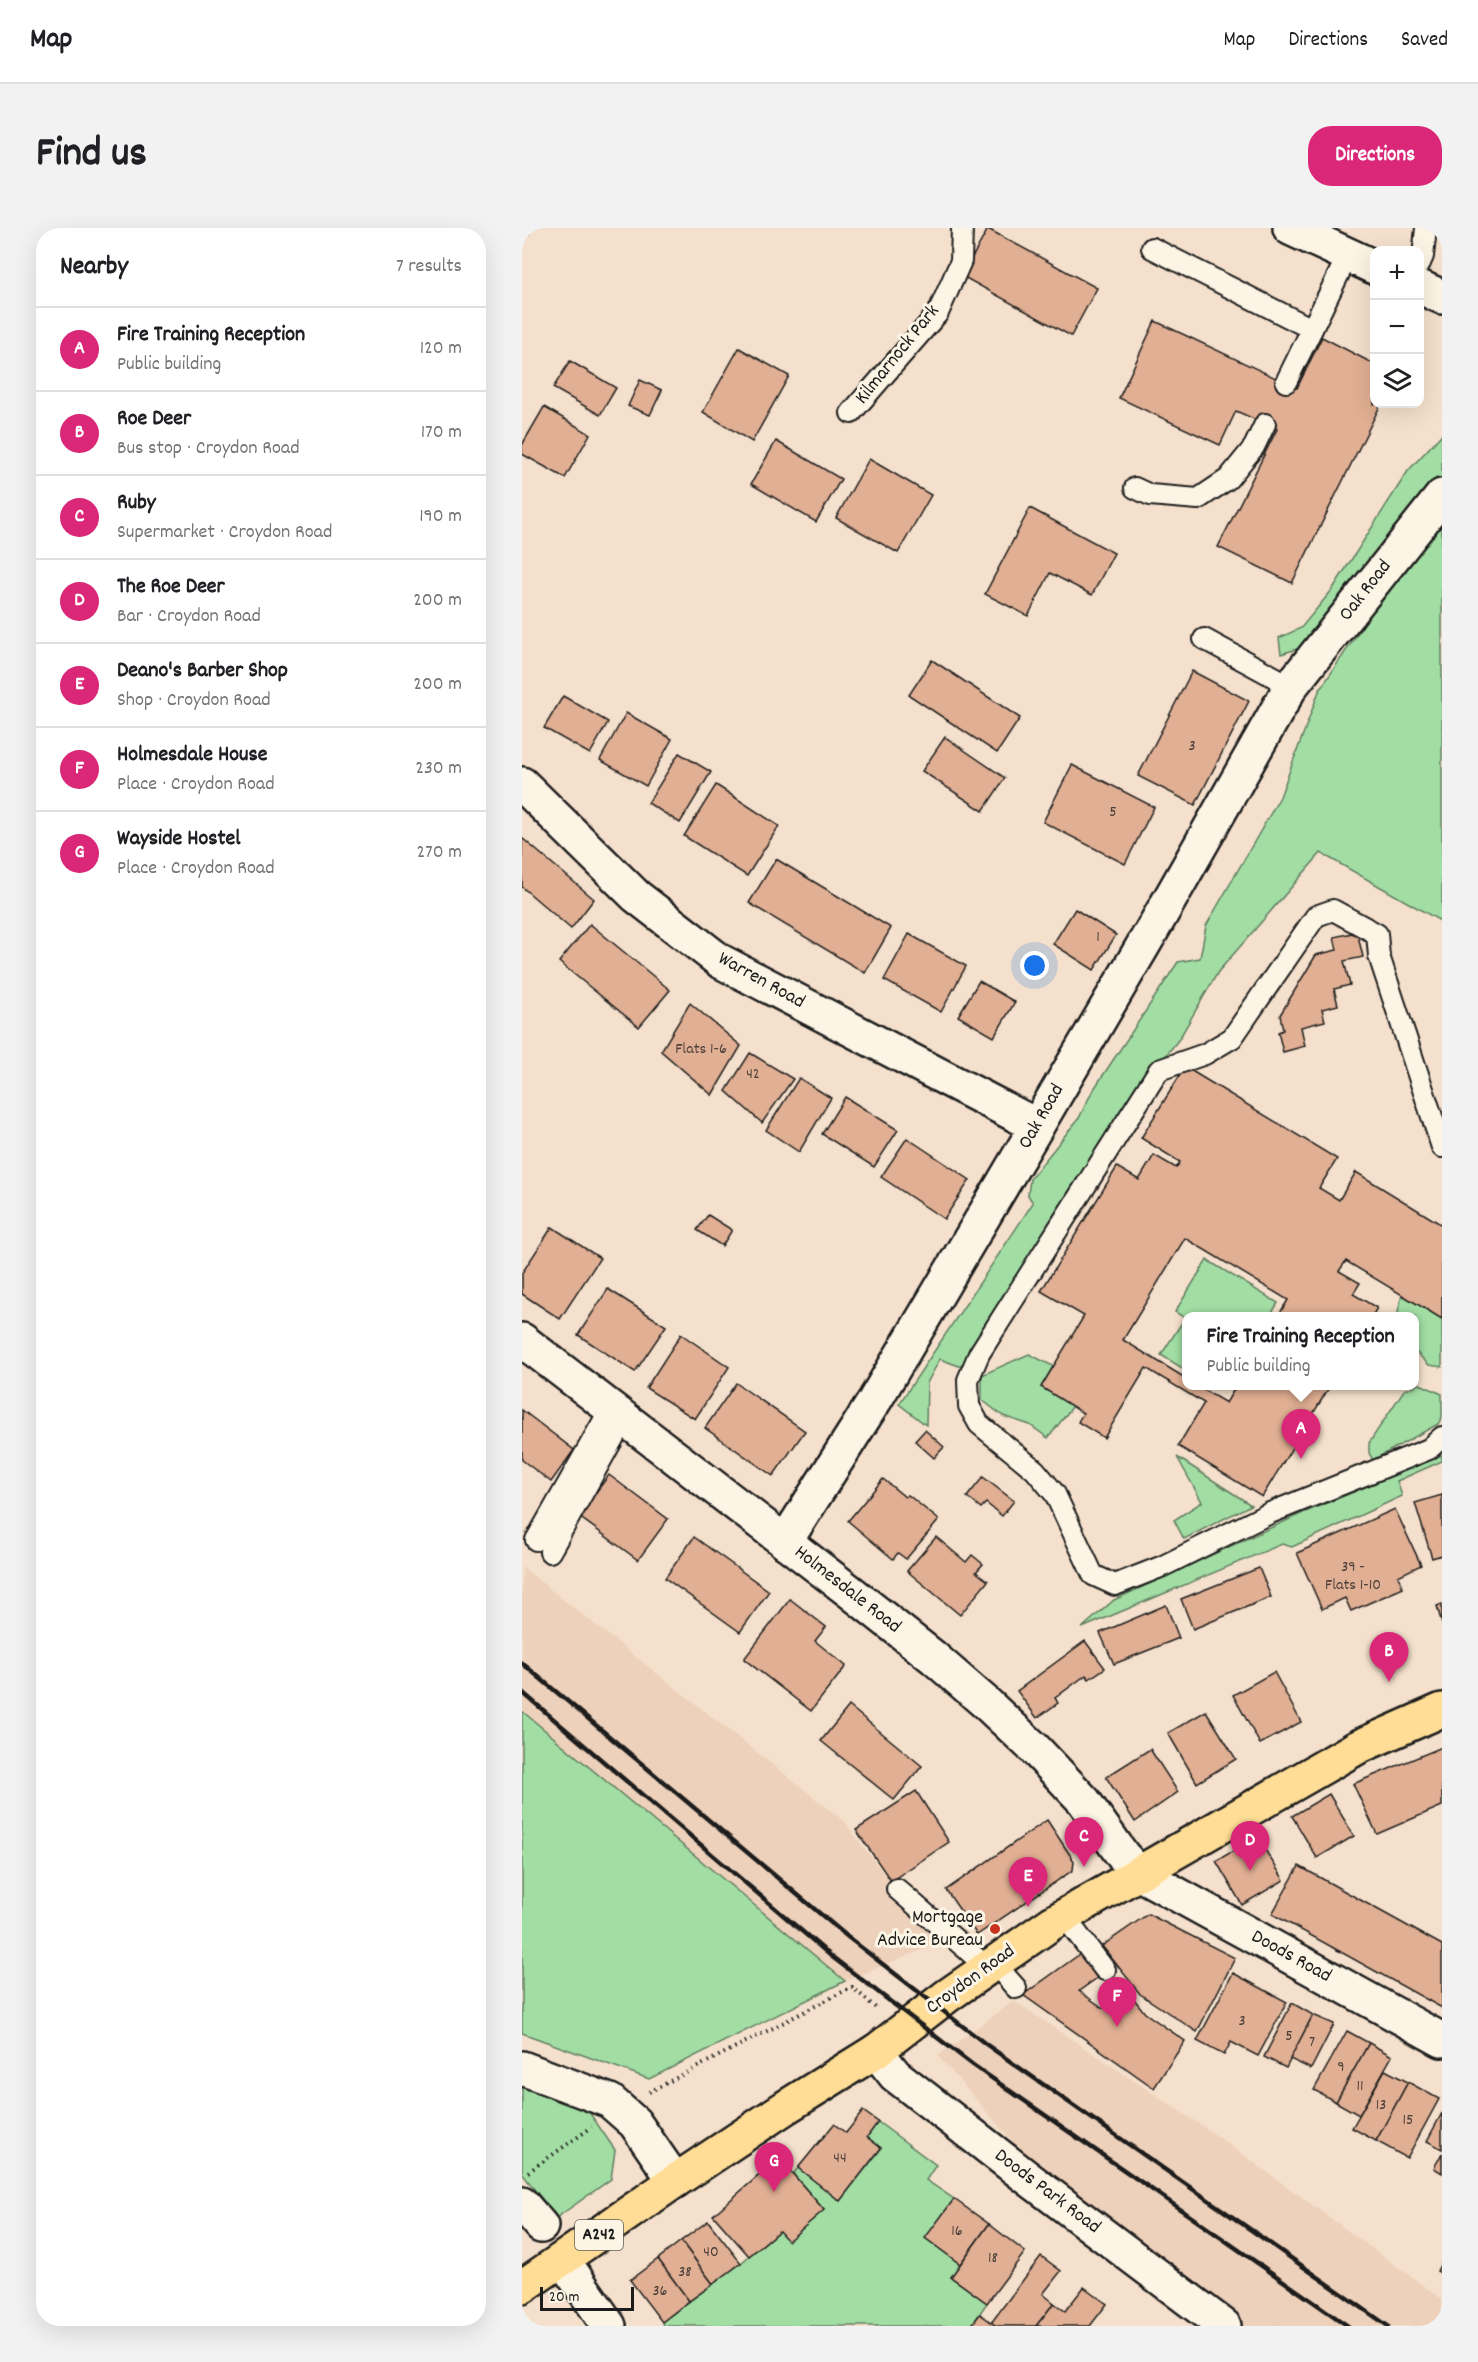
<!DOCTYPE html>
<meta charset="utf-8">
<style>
body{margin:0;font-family:Dekko,sans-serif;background:#f2f2f2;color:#202124}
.controls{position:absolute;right:18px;top:18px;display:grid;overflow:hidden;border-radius:12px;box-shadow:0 6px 24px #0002}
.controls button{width:54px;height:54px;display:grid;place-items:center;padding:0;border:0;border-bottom:2px solid #e0e0e0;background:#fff;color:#202124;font:30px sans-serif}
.scale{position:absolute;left:18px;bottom:15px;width:94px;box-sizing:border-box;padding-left:6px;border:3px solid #1c1c1c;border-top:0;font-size:16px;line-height:21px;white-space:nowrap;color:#1c1c1c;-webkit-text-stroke:4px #fcf5e5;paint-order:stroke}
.you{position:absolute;left:513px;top:738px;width:21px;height:21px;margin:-15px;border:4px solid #fff;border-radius:50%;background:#1a73e8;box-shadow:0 0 0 9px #1a73e833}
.badge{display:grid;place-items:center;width:39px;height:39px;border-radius:50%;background:#db2777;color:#fff;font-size:20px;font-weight:700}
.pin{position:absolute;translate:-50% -50px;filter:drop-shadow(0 2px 3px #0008)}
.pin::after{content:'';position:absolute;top:32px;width:21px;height:18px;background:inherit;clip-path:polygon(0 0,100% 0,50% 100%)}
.popup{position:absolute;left:660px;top:1084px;width:237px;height:78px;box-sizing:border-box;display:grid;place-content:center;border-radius:12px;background:#fff;filter:drop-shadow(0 2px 4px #0005);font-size:20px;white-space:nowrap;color:#757577}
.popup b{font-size:22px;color:#202124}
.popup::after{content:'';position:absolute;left:50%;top:100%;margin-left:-12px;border:12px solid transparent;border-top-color:#fff}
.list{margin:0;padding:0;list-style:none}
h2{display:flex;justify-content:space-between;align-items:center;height:78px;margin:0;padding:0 24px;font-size:26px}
h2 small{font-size:20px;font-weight:400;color:#757577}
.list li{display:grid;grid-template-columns:39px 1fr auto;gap:18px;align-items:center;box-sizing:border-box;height:84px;padding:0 24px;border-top:2px solid #e0e0e0}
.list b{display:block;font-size:22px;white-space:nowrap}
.list p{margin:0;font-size:20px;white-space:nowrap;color:#757577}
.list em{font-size:20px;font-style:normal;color:#757577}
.icon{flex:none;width:33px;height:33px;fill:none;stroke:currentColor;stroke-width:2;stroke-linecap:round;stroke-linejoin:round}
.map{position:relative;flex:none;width:920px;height:2098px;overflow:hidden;border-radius:24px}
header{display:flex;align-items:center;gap:36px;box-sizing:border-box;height:84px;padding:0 30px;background:#fff;border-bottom:2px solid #e0e0e0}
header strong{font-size:28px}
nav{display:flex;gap:33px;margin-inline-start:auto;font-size:21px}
.intro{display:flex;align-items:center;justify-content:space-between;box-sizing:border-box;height:144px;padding:0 36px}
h1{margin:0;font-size:42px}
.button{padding:15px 27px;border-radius:24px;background:#db2777;color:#fff;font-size:21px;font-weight:700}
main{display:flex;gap:36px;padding:0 36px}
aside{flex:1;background:#fff;border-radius:24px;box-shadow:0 6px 24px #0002}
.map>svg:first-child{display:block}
</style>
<header>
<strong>Map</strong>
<nav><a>Map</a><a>Directions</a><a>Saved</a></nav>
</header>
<div class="intro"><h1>Find us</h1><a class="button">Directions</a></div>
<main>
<aside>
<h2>Nearby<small>7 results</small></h2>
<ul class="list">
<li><span class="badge">A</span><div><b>Fire Training Reception</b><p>Public building</p></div><em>120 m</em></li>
<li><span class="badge">B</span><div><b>Roe Deer</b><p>Bus stop · Croydon Road</p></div><em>170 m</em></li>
<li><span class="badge">C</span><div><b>Ruby</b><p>Supermarket · Croydon Road</p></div><em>190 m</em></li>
<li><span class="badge">D</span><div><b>The Roe Deer</b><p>Bar · Croydon Road</p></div><em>200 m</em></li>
<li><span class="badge">E</span><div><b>Deano's Barber Shop</b><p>Shop · Croydon Road</p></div><em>200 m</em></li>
<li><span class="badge">F</span><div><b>Holmesdale House</b><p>Place · Croydon Road</p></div><em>230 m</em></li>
<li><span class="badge">G</span><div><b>Wayside Hostel</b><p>Place · Croydon Road</p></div><em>270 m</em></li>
</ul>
</aside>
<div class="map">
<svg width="920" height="2098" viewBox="0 0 920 2098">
<rect width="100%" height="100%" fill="#f4e0cc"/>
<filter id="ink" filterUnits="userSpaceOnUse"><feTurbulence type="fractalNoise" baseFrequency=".0167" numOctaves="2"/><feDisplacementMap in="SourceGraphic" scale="12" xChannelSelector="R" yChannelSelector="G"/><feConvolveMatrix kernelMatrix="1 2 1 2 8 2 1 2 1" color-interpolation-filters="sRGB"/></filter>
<g filter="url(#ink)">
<!-- built -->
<g fill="#eed1bb">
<path d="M0 1339 322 1593 415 1716 323 1753 0 1483Z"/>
<path d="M492 1773 698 1910 920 2071V2098H724L518 1945 416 1828Z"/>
</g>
<!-- green -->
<g fill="#a2dea4" stroke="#5f7d60" stroke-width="1.5">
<path d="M920 206V249L813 389 784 418 759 426 757 410 779 400 810 362 886 243Z"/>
<path d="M920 288V694L799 625 696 744 657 811 610 870 537 978 440 1139 418 1131 405 1155 404 1197 377 1176 511 975 506 967 508 951 557 890 570 864 656 734 678 730 684 698 758 569 797 463 876 345Z"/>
<path d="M685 1032 756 1075 748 1088H665V1143L639 1127 663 1090 653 1084Z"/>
<path d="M880 1067 920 1091V1139L907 1137 893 1123V1088H877L876 1084Z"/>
<path d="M507 1126 531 1138 519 1159 551 1178 526 1210 508 1197 481 1188 460 1172V1147Z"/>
<path d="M898 1156 920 1166V1189L916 1196 851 1232 847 1225V1215L882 1162Z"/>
<path d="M920 1227V1233L875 1253 880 1268 770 1319 760 1316 560 1400 592 1372 781 1285Z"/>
<path d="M655 1229 729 1277 662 1311 652 1292 680 1274Z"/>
<path d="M0 1483 323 1753 127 1851 0 1805Z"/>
<path d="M0 1857 65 1881 93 1922 89 1951 34 1990 0 1945Z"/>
<path d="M356 1894 414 1937 404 1952 432 1971 404 2010 438 2036 429 2049 465 2075 449 2098H142L140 2094 219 2035 257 2003 302 1982 271 1946 276 1940 318 1973 359 1921 345 1909Z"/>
</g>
<!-- building -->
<g fill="#e1af93" stroke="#1c1c1c" stroke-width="1.5">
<path d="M0 0H10L6 7 0 4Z"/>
<path d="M466 1 575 60 549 108 440 48Z"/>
<path d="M633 93 775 160 800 109 852 136V176H859L770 355 696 319 755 201 714 183 698 217 597 170Z"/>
<path d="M217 120 267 148 230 214 181 184Z"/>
<path d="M48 133 94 160 78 187 31 160Z"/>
<path d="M118 152 140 162 128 187 106 178Z"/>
<path d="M22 179 68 206 43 250 0 226V217Z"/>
<path d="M254 213 319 251 294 294 229 256Z"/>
<path d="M347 231 409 267 376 325 314 290Z"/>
<path d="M508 280 592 325 570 367 528 345 506 388 463 366Z"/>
<path d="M410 432 498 490 475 525 387 467Z"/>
<path d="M670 443 727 473 673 577 616 548Z"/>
<path d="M41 468 86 494 68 526 22 500Z"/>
<path d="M104 485 150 511 124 558 78 532Z"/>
<path d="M423 509 483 550 461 583 400 543Z"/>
<path d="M157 525 189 544 158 595 126 575Z"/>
<path d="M550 537 632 579 603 636 521 594Z"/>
<path d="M194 557 257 598 225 648 162 608Z"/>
<path d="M0 610 72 671 49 701 0 659Z"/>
<path d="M254 631 369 700 343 745 227 675Z"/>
<path d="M553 681 594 707 572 742 531 716Z"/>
<path d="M68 696 148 762 117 799 37 734Z"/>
<path d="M835 704 841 729 822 733 828 757 812 761 816 777 800 781 803 793 779 799 783 818 761 824 756 804 761 802 758 787 794 727 815 722 812 709Z"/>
<path d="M387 706 444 738 419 784 362 752Z"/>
<path d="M457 753 493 774 472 809 436 788Z"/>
<path d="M168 775 219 818 190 867 139 823Z"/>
<path d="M228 825 271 851 240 895 204 863Z"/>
<path d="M663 839 815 931 797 960 817 972 834 944 920 997V1091L824 1033 817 1043 838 1055 831 1066 855 1080 850 1088H756L766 1072 663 1010 601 1112 665 1151V1158H675L704 1175 714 1158H808L740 1269 656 1218 682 1175 624 1140 582 1210 556 1194 561 1185 519 1159 562 1088 519 1063 595 939 617 952 632 927 654 940 658 934 619 910Z"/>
<path d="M277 850 309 870 277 924 244 902Z"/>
<path d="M323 869 376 902 352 939 300 906Z"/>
<path d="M385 910 448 952 422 991 359 949Z"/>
<path d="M186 987 210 1002 200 1018 175 1002Z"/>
<path d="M30 999 78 1030 38 1091 0 1066V1045Z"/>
<path d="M86 1061 144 1098 113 1144 56 1107Z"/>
<path d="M159 1106 207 1139 173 1191 124 1160Z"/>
<path d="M214 1155 283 1203 251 1248 183 1200Z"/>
<path d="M0 1182 52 1222 29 1254 0 1232Z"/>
<path d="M403 1202 422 1219 412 1230 393 1213Z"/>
<path d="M87 1247 146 1291 116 1332 56 1288Z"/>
<path d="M461 1249 492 1273 480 1288 464 1275 459 1280 445 1269Z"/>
<path d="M361 1251 383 1269 386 1267 417 1292 384 1331 376 1325 371 1331 326 1293Z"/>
<path d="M920 1267V1327L910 1330 893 1275Z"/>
<path d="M873 1281 899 1337 876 1348 881 1360 829 1383 823 1370 800 1381 775 1325Z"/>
<path d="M172 1309 247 1363 218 1404 143 1350Z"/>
<path d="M414 1309 444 1334 450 1327 461 1336 454 1344 466 1353 438 1387 385 1343Z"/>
<path d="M737 1340 749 1369 671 1401 659 1371Z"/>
<path d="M268 1371 304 1399 293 1413 324 1438 289 1483 222 1431Z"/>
<path d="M920 1376V1396L915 1378Z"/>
<path d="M644 1377 657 1410 592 1436 578 1405Z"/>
<path d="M563 1413 583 1440 567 1451 564 1447 533 1470 536 1475 515 1490 495 1463Z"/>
<path d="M752 1444 779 1494 738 1516 711 1467Z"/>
<path d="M327 1478 400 1538 372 1572 299 1513Z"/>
<path d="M684 1483 714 1531 675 1555 646 1505Z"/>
<path d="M920 1519V1578L855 1606 831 1556Z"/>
<path d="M628 1521 656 1564 613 1594 584 1549Z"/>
<path d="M394 1563 427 1614 369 1653 334 1602Z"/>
<path d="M807 1566 832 1608 795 1630 770 1588Z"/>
<path d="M525 1592 552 1633 551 1642 455 1707 424 1662Z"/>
<path d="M735 1609 762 1652 720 1677 694 1633Z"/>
<path d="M777 1638 920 1717V1780L750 1686Z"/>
<path d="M626 1686 713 1730 675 1804 618 1766 580 1718Z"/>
<path d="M558 1726 575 1750 557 1763 581 1780 597 1758 608 1766 623 1785 663 1813 632 1860 501 1767Z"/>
<path d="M711 1745 765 1774 736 1828 709 1814 702 1827 675 1813Z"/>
<path d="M770 1775 791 1787 764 1840 742 1829Z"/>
<path d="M791 1787 812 1796 789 1841 768 1831Z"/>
<path d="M825 1803 847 1815 814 1874 792 1862Z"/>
<path d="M847 1815 870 1828 837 1887 814 1874Z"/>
<path d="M863 1842 886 1854 854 1913 830 1900Z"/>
<path d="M886 1854 917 1871 885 1930 854 1913Z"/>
<path d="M341 1883 356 1894 345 1909 359 1920 318 1973 276 1940 312 1896 324 1905Z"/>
<path d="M920 1885V1921L905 1913Z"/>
<path d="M920 1925V1945L912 1940Z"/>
<path d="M257 1930 302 1982 266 2013 257 2003 227 2028 191 1987Z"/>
<path d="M432 1971 467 1996 438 2036 403 2010Z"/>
<path d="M186 1993 219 2035 191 2056 159 2013Z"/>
<path d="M467 1996 503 2024 465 2075 429 2049Z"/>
<path d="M159 2013 191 2056 167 2073 136 2031Z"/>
<path d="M519 2028 539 2043 521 2066 532 2075 514 2098H474L469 2095Z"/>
<path d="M136 2031 167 2073 140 2094 108 2052Z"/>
<path d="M920 2033V2046L915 2043Z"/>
<path d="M562 2059 585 2076 568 2098H514L532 2075 543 2083Z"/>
<path d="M458 2086 473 2097 472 2098H449Z"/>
</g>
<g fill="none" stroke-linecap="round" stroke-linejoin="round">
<!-- service casing -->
<g stroke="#1c1c1c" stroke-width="24">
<g id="service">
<path d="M630 20 790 101 826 27"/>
<path d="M898 35 901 28 904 0"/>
<path d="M764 154 790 101"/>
<path d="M329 185 416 85 439 33 440 0"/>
<path d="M613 260 628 267 676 271 706 251 732 219 743 196"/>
<path d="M682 411 769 458"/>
<path d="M920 919 857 728 855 706 811 682 794 688 710 810 683 826 637 842 457 1126 446 1152 447 1178 457 1196 513 1242 533 1266 571 1347 593 1357 641 1338 748 1285 907 1221 920 1209"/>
<path d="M14 1312 89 1180"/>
<path d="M28 1324 102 1191"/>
<path d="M375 1661 466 1740"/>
<path d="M542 1688 583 1742"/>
<path d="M472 1735 494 1760"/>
</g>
</g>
<!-- minor casing -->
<g stroke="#1c1c1c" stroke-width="38">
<g id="minor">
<path d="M768 0 852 39"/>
<path d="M898 59 920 69"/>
<path d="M0 556 114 668 198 733 515 898"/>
<path d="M0 1112 330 1365 411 1429 464 1475 511 1519 562 1573 601 1628 618 1646 920 1812"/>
<path d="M263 1314 353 1172 515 898 636 692 769 458 920 268"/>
<path d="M354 1823 373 1847 507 1951 702 2098"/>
<path d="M0 1840 88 1873 113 1895 153 1953"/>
<path d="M0 1976 19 1998"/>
<path d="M41 2032 87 2098"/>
</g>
</g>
<!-- primary casing -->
<g stroke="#1c1c1c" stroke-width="38">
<path id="primary" d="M0 2059 153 1953 264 1879 354 1823 425 1768 530 1695 836 1519 920 1482"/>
</g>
<!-- path -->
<g stroke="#1c1c1c" stroke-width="4" stroke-dasharray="1.5 4.5" stroke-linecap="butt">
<path d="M127 1864 330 1759 355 1781"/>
<path d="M6 1944 70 1899"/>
</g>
<!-- service -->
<use href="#service" stroke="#fcf5e5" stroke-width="20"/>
<!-- minor -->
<use href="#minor" stroke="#fcf5e5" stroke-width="33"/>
<!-- primary -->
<use href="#primary" stroke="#ffdd96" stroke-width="33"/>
<!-- rail -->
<g stroke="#1c1c1c" stroke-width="4.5">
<path d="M0 1435 327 1710 465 1817 866 2098"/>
<path d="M0 1464 309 1728 451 1837 826 2098"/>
</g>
</g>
</g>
<!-- markers -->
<circle fill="#c8321e" stroke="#fcf5e5" stroke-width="2" cx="473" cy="1701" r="6"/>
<g text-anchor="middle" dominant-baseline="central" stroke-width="6" stroke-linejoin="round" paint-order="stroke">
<!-- number labels -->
<g font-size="16" fill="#4d413a">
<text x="670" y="518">3</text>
<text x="591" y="584">5</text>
<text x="576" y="709">1</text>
<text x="179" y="821">Flats 1-6</text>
<text x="231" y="846">42</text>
<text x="831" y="1339">39 -<tspan x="831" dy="18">Flats 1-10</tspan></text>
<text x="720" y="1793">3</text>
<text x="767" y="1808">5</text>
<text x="790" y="1814">7</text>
<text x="819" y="1839">9</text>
<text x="838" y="1858">11</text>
<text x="859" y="1877">13</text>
<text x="886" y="1892">15</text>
<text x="318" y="1930">44</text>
<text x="435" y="2003">16</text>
<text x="189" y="2024">40</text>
<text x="471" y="2030">18</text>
<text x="163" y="2044">38</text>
<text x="138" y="2063">36</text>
</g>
<!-- shield labels -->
<rect fill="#fcf5e5" stroke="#5f5d58" stroke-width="1.5" x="53" y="1992" width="48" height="30" rx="4.5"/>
<g font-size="18" font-weight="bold" fill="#1c1c1c">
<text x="77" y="2007">A242</text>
</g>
<!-- street labels -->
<g font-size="20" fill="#1c1c1c" stroke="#fcf5e5">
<text transform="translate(376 127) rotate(-51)">Kilmarnock Park</text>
<text transform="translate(844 363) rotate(-52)">Oak Road</text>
<text transform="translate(239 753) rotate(29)">Warren Road</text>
<text transform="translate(520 889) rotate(-60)">Oak Road</text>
<text transform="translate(325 1362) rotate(38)">Holmesdale Road</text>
<text transform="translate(769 1729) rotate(29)">Doods Road</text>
<text transform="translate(449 1752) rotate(-36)">Croydon Road</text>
<text transform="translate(525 1964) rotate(37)">Doods Park Road</text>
</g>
<!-- poi labels -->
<g font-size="20" fill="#1c1c1c" stroke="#fcf5e5" text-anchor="end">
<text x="461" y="1690">Mortgage<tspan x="461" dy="23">Advice Bureau</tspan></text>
</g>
</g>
</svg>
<div class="controls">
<button>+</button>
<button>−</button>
<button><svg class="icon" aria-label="layers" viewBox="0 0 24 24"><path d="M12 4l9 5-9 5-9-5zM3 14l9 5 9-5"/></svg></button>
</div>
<div class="scale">20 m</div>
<div class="you"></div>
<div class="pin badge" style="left:779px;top:1231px">A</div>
<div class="popup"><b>Fire Training Reception</b>Public building</div>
<div class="pin badge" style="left:867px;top:1454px">B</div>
<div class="pin badge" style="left:562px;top:1639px">C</div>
<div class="pin badge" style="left:728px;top:1643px">D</div>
<div class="pin badge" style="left:506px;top:1679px">E</div>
<div class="pin badge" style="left:595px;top:1799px">F</div>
<div class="pin badge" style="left:252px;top:1964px">G</div>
</div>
</main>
